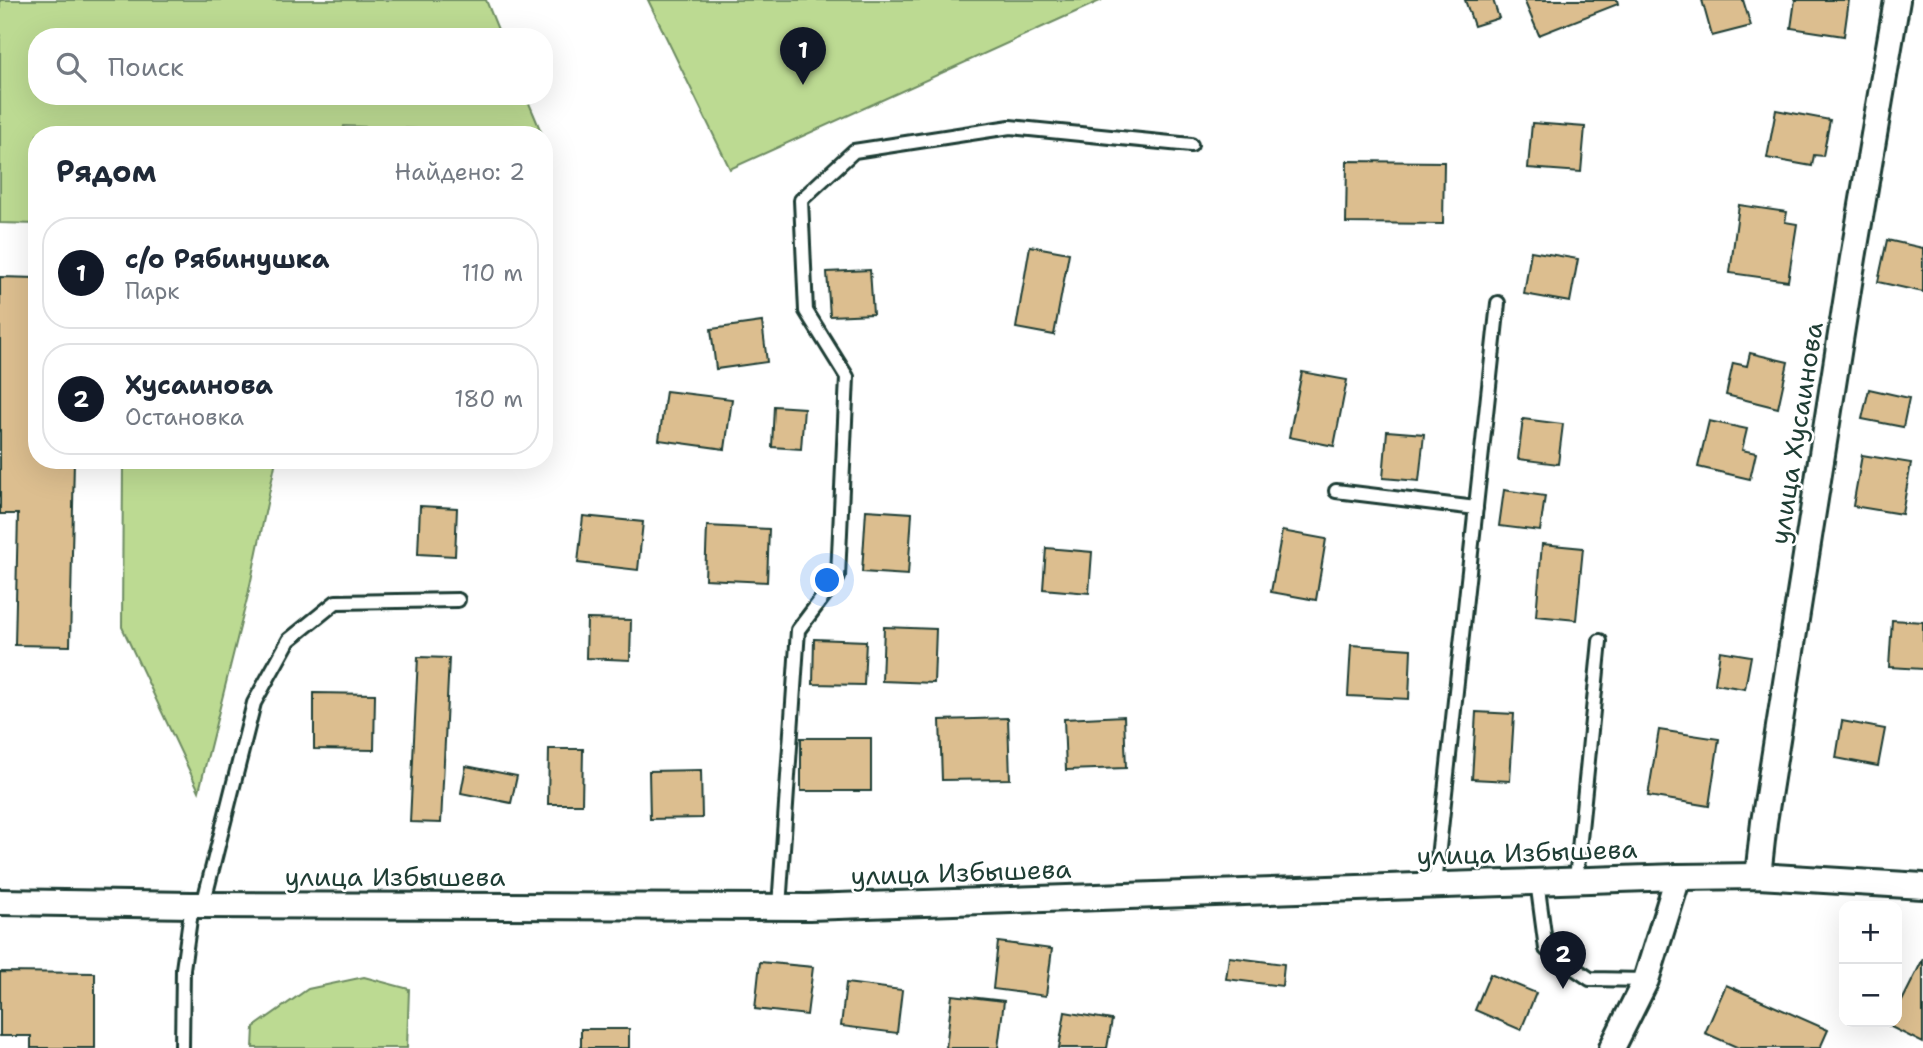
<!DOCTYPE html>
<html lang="ru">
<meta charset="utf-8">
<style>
body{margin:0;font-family:"Shantell Sans",sans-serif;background:#f2f2f3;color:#1f2937}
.controls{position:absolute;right:21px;bottom:21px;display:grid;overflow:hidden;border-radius:14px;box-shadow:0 7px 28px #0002}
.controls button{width:63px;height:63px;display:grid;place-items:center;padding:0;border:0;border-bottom:2px solid #e0e1e3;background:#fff;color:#1f2937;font:35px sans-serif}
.you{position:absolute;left:828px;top:581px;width:24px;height:24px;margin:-18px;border:5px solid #fff;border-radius:50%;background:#1a73e8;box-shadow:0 0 0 10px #1a73e833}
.badge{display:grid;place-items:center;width:46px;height:46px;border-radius:50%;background:#111827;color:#fff;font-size:23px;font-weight:700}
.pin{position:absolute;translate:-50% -58px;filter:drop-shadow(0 2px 4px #0008)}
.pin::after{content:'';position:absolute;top:37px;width:24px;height:21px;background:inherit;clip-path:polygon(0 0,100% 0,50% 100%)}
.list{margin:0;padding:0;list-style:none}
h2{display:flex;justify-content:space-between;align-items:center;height:91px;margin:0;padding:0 28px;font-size:30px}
h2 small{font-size:23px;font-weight:400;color:#747a83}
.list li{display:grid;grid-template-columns:46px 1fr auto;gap:21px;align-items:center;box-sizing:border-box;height:112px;margin:0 14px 14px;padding:0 14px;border:2px solid #e0e1e3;border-radius:28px}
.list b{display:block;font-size:26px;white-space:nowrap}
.list p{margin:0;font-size:23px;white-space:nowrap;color:#747a83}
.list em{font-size:23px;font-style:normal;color:#747a83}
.icon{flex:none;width:38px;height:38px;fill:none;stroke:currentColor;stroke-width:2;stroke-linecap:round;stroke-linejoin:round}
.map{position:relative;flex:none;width:1923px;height:1048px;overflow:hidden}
.search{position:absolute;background:#fff;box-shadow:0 7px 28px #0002;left:28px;top:28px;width:525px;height:77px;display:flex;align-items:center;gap:18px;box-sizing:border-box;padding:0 24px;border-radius:28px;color:#747a83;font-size:26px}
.panel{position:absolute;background:#fff;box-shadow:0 7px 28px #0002;left:28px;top:126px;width:525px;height:343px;border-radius:28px}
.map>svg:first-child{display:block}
</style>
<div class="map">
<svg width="1923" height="1048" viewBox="0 0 1923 1048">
<rect width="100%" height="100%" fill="#fff"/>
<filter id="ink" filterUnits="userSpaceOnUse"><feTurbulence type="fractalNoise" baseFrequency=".0143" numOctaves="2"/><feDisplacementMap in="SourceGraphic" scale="14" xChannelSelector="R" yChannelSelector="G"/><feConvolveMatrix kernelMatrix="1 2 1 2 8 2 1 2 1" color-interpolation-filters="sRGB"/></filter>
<g filter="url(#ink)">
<!-- green -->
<g fill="#bcda92" stroke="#6e8c63" stroke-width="2">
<path d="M0 0H486L501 37H37V96H526L542 134 344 126 342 135H37V224L0 223Z"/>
<path d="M648 0H1102L730 169Z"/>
<path d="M123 460H276L248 595 199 791 122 627Z"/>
<path d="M364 977 409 989 407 1048H253L254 1027 308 989Z"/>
</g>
<!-- building -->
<g fill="#dcbe8f" stroke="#1f3d34" stroke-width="2">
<path d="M1465 0H1493L1499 18 1474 26Z"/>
<path d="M1524 0H1617L1618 4 1539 35Z"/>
<path d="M1702 0H1743L1751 26 1712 36Z"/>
<path d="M1795 0H1849L1844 36 1791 28Z"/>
<path d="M1776 110 1830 120 1823 156 1814 155 1812 166 1767 158Z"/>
<path d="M1532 123 1585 127 1581 172 1528 168Z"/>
<path d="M1347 161 1444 162 1443 224 1346 223Z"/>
<path d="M1739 205 1787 212 1785 222 1797 224 1788 281 1730 273Z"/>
<path d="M1887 240 1923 248V292L1878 282Z"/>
<path d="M1030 246 1069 253 1054 335 1016 328Z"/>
<path d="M1531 251 1578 259 1570 302 1524 294Z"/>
<path d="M870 270 873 314 830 316 827 272Z"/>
<path d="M0 277 37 278V460H74L70 646 15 645 18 514H0Z"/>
<path d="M762 322 767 362 716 369 711 329Z"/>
<path d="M1750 353 1788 362 1778 408 1726 395 1733 363 1747 366Z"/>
<path d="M1302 372 1347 380 1334 446 1289 437Z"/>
<path d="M1869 389 1909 398 1903 427 1862 419Z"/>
<path d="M666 391 732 399 725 449 659 440Z"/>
<path d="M774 406 804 408 801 449 772 447Z"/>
<path d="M1523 419 1563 424 1558 464 1518 459Z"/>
<path d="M1709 421 1747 429 1742 450 1756 453 1750 479 1698 467Z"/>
<path d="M1387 431 1424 434 1419 481 1383 478Z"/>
<path d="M1862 455 1911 463 1902 514 1853 506Z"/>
<path d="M1504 490 1545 496 1540 531 1499 526Z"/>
<path d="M420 506 457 508 455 556 418 554Z"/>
<path d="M866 510 912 513 908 575 862 572Z"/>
<path d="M583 516 643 522 638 570 578 563Z"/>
<path d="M707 526 769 529 767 582 705 579Z"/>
<path d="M1282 531 1326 539 1316 600 1271 592Z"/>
<path d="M1542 544 1583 548 1576 620 1536 616Z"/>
<path d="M1046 548 1092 552 1089 593 1043 589Z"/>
<path d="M587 619 631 620 630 660 586 658Z"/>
<path d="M1892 620 1923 622V669L1889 667Z"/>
<path d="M884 627 936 629 934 683 882 681Z"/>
<path d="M814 639 866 641 864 685 813 684Z"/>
<path d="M1351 645 1411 649 1409 699 1348 696Z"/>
<path d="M1720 651 1751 656 1745 689 1715 684Z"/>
<path d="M418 657 449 658 441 823 410 822Z"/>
<path d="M314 693 375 694 374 750 314 749Z"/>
<path d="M1476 712 1514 714 1510 781 1472 779Z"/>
<path d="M1124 716 1126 768 1066 770 1064 719Z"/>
<path d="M1008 718 1010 779 942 780 940 720Z"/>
<path d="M1842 721 1885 729 1878 766 1836 758Z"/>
<path d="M1659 730 1719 739 1709 806 1648 796Z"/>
<rect x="801" y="738" width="70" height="53"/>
<path d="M549 749H583L582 804H548Z"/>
<path d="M466 766 517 776 511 803 461 793Z"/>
<path d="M701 770 702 818 650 819 649 771Z"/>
<path d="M998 942 1052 949 1046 996 993 989Z"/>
<path d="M1229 957 1284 964 1282 986 1226 979Z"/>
<path d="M1923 959V1043L1889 1026 1891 1022H1897V1011Z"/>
<path d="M760 962 813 967 807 1015 755 1009Z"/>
<path d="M0 972 95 973V1048H31V1036H0Z"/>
<path d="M1490 974 1536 993 1521 1030 1475 1010Z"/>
<path d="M846 983 902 990 897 1033 841 1026Z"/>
<path d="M1726 985 1828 1030 1820 1048H1739L1705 1033Z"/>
<path d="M952 995 1004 1001 998 1048H946Z"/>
<path d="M1065 1012 1112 1020 1107 1048H1059Z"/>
<rect x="581" y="1029" width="48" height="19"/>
</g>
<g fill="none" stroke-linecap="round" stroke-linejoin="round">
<!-- lane casing -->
<g stroke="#1f3d34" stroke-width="18">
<g id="lane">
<path d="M1336 491 1476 508"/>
<path d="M1576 879 1600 641"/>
<path d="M1537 881 1546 949 1590 979 1646 980"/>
<path d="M1435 885 1498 303"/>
<path d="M203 905 254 703 289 640 336 602 458 600"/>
<path d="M779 907 798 630 838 577 847 377 806 311 801 200 854 151 1010 127 1191 145"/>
<path d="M182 1048 183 969 192 905"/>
</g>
</g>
<!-- street casing -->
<g stroke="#1f3d34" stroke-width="30">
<g id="street">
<path d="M1758 876 1764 822 1853 258 1897 0"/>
<path d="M0 902 192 905 809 907 1678 877 1758 876 1923 886"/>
<path d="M1612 1048 1646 980 1678 877"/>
</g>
</g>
<!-- lane -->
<use href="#lane" stroke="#fff" stroke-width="12"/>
<!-- street -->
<use href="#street" stroke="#fff" stroke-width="24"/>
</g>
</g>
<g text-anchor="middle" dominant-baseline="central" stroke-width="5" stroke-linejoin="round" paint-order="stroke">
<!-- street labels -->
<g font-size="26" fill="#1f3d34" stroke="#fff">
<text transform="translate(1796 433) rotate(-81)">улица Хусаинова</text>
<text transform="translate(1527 852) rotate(-2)">улица Избышева</text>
<text transform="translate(961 872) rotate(-2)">улица Избышева</text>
<text x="395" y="876">улица Избышева</text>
</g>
</g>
</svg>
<div class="controls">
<button>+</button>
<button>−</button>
</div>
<div class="you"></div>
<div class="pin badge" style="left:803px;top:85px">1</div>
<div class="pin badge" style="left:1563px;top:989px">2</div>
<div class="search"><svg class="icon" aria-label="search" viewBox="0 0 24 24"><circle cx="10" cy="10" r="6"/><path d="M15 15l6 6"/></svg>Поиск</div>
<section class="panel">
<h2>Рядом<small>Найдено: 2</small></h2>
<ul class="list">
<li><span class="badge">1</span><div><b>с/о Рябинушка</b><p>Парк</p></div><em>110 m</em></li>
<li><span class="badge">2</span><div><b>Хусаинова</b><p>Остановка</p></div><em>180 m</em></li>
</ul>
</section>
</div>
